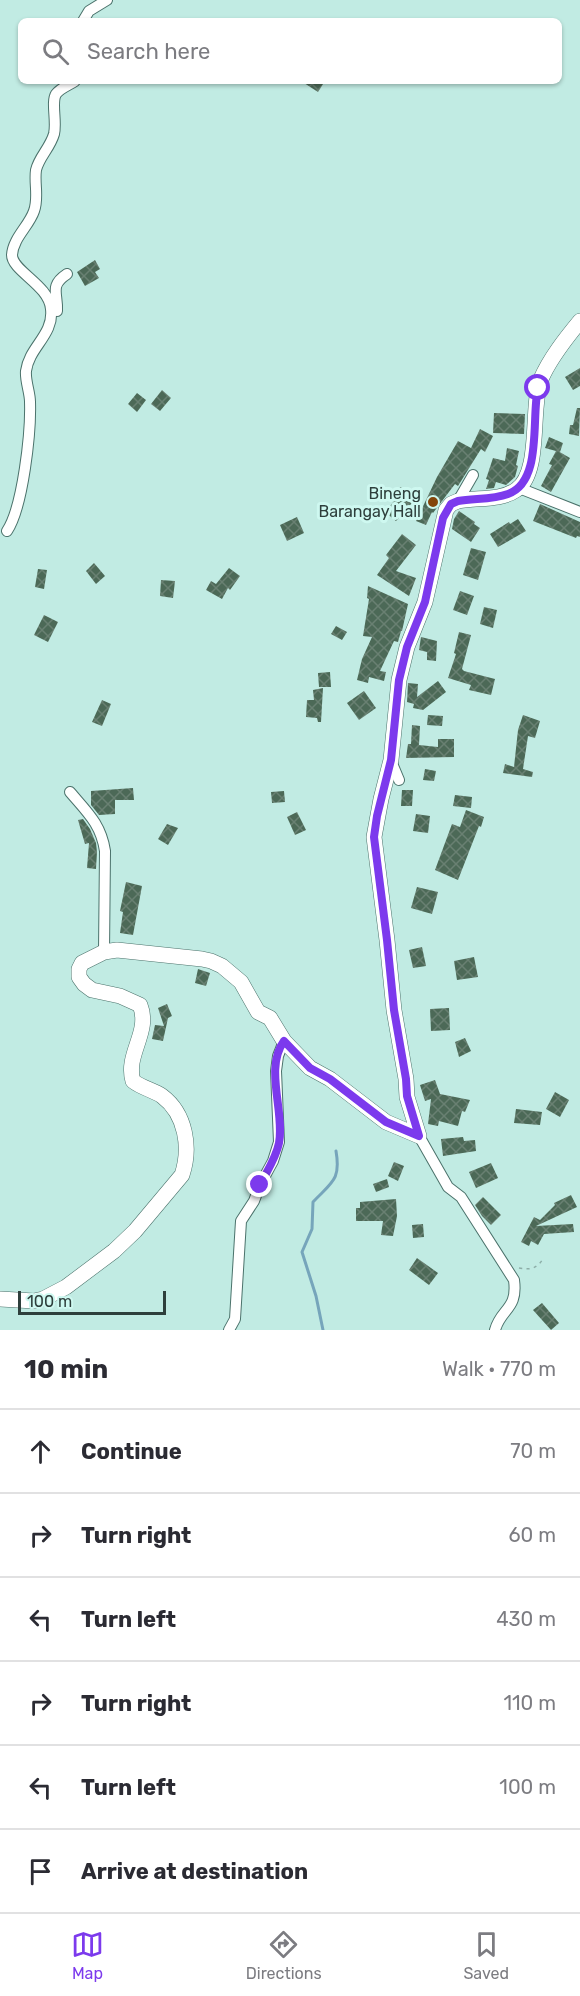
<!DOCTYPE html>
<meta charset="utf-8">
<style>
body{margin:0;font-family:Rubik,sans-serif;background:#f7f7f7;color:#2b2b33}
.scale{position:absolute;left:18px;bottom:15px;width:148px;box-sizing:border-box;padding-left:6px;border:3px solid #2e3f3c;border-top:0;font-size:16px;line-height:21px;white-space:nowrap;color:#2e3f3c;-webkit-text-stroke:4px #cef8f0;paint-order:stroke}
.stop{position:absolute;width:18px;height:18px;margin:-14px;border:4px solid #7c3aed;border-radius:50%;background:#fff}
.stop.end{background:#7c3aed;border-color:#fff;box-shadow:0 2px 6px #0008}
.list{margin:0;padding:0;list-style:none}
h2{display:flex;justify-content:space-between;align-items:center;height:78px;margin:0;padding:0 24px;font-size:26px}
h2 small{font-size:20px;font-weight:400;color:#7c7c81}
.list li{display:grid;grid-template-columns:39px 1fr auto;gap:18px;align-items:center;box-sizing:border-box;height:84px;padding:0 24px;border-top:2px solid #e1e1e2}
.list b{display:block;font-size:22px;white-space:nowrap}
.list em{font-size:20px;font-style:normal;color:#7c7c81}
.icon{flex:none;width:33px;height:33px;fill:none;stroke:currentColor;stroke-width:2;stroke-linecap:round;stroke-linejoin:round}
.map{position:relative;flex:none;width:580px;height:1330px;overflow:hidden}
.search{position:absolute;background:#fff;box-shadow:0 2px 4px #0004;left:18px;right:18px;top:18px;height:66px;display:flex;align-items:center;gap:15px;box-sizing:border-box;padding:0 21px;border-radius:9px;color:#7c7c81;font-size:22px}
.sheet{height:582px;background:#fff}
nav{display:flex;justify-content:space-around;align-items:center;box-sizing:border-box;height:84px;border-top:2px solid #e1e1e2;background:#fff;font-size:16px;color:#7c7c81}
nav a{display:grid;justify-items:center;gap:3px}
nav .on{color:#7c3aed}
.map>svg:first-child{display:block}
</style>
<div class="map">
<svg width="580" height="1330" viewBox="0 0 580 1330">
<defs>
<pattern id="building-cross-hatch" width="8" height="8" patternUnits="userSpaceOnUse" patternTransform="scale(1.5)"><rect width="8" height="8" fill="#4c6957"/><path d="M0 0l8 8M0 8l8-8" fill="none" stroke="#698072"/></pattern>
</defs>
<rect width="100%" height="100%" fill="#c1ebe3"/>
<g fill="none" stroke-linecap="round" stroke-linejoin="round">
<!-- stream -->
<path stroke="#76a5bb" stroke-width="3" d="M323 1330 316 1296 302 1252 312 1229 313 1202C332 1182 341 1180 336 1151"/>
</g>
<!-- building -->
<g fill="url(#building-cross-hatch)">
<path d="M301 81H325L318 92Z"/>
<path d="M95 260 100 269 95 272 99 278 85 286 77 272Z"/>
<path d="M580 368V386L573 390 565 377Z"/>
<path d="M162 390 171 398 160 411 151 404Z"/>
<path d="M137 393 146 400 137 412 128 404Z"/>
<path d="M577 408H580L579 436 569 434 570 425H573Z"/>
<path d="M494 413 525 414 524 434 493 433Z"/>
<path d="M480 429 493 436 485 452 481 449 458 486 455 484 433 513 432 512 426 525 416 521 437 477 458 441 471 448Z"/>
<path d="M549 437 563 443 560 452 558 451 570 458 551 492 541 486 552 465 549 464 556 451 545 448Z"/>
<path d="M507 448 519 451 516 465 518 466 515 477 506 485 496 482 494 488 486 489 489 480 486 479 493 458 505 461Z"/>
<path d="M400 487 419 495 396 521 385 512 395 500Z"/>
<path d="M540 504 580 522V537L577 536 576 538 533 521Z"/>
<path d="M459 511 475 522 474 524 480 528 471 542 452 529 454 519Z"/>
<path d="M297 517 304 533 287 541 280 525Z"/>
<path d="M518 519 526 531 498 547 490 534 509 522 510 524Z"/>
<path d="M402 534 416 545 396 571 416 578 409 596 377 575 389 558 386 555Z"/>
<path d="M471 548 486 552 478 580 463 575Z"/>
<path d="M94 563 105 576 96 584 86 571Z"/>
<path d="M229 568 240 576 230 590 228 588 222 599 206 590 211 581 216 584Z"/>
<path d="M38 569 47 570 44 589 35 587Z"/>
<path d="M161 580 175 581 173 598 160 596Z"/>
<path d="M368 586 408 604 402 631H401L398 642 394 641 380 671 386 672 384 681 369 677 368 683 357 680 362 659 372 637 363 636 369 599 367 598Z"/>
<path d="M460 591 474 596 467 615 453 610Z"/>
<path d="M484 607 497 610 493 628 480 624Z"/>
<path d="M44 615 58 622 48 642 34 635Z"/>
<path d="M336 626 347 632 342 640 331 634Z"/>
<path d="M459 632 471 635 462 669 464 671 495 679 491 695 469 690 471 685 448 678 456 654 454 653Z"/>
<path d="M421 637 437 641 436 661 427 660V652L419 650Z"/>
<path d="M330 672 331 687H319L318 673Z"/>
<path d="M438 681 446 692 423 710 413 708 414 704 407 702 408 683 418 684 417 697Z"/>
<path d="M323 688 321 722H318L317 718 306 717 307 700H314L313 690Z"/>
<path d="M364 691 376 708 359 720 347 703Z"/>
<path d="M102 700 111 704 102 726 92 722Z"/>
<path d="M428 715 443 716 442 726 427 725Z"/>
<path d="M523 715 540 721 535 738 528 736 523 769 533 772 532 777 503 773 505 764 514 767 518 730Z"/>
<path d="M412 725 420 726 419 745 438 747V739H454V757L406 758 408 744H411Z"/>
<path d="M425 769 436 771 434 781 423 780Z"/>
<path d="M133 788 134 800H115V814L99 815 91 805V791Z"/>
<path d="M402 790H413L412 806H401Z"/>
<path d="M284 791 285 802 272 803 271 792Z"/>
<path d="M455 795 472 797 471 808 453 806Z"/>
<path d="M466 810 484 817 481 827 479 826 458 880 435 870 452 824 460 827Z"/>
<path d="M297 812 306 830 295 835 287 817Z"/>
<path d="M416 814 430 816 428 833 413 831Z"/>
<path d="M83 819 90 829 96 843 97 852 96 869 87 868 89 843 85 844 78 820Z"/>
<path d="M167 824 178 828 168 845 158 839Z"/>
<path d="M126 882 142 886 133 935 120 933 123 912 120 911Z"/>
<path d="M417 887 438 892 432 914 411 908Z"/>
<path d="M422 947 426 966 413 968 409 950Z"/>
<path d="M474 957 478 977 457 980 454 961Z"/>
<path d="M198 969 210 973 206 986 195 983Z"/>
<path d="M167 1004 172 1016 168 1018 163 1041 152 1039 155 1025 164 1026 158 1008Z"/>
<path d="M449 1008 450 1030 431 1031 430 1009Z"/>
<path d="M465 1038 471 1051 459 1057 455 1042Z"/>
<path d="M435 1080 440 1094 470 1100 465 1112 462 1111 458 1126 439 1121 438 1126 428 1124 431 1099 425 1101 420 1085Z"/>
<path d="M555 1092 569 1100 560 1117 546 1109Z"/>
<path d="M516 1109 542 1112 540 1125 514 1123Z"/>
<path d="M463 1137 464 1141 475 1140 476 1151 443 1156 441 1139Z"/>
<path d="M394 1162 404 1166 398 1181 388 1176Z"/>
<path d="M491 1163 498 1178 476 1188 469 1172Z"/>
<path d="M387 1179 389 1187 376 1192 373 1184Z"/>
<path d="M571 1195 577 1207 536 1226 573 1224 574 1232 544 1234 538 1245 531 1241 529 1246 521 1242 534 1217 540 1220 555 1205 554 1203Z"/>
<path d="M483 1197 501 1215 491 1225 482 1216 475 1205Z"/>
<path d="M396 1199 397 1216 393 1236 381 1235 383 1221H356V1208H360V1202Z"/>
<path d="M423 1224 424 1237 413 1238 412 1225Z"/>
<path d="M417 1258 438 1273 429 1285 409 1270Z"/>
<path d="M542 1303 559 1323 551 1330 533 1310Z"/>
</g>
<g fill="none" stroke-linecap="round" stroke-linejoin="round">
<!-- street casing -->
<g stroke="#4b726b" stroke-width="12">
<g id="street">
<path d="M83 21 89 11 107 0"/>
<path d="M57 311C58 293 49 286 67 274"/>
<path d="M519 488 580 512"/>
<path d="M458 501 473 475"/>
<path d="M7 531C23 507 31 432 30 402 30 392 25 381 26 371 29 347 54 335 51 309 49 285 12 271 12 255 13 238 29 226 34 211 39 197 34 184 36 170 39 157 50 148 54 134 57 122 51 102 56 94 59 89 69 85 75 81"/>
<path d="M391 761 399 780"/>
<path d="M70 792C87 812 101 824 105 851L104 952"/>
<path d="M419 1136 448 1187 461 1197 514 1280C518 1310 501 1308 495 1330"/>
<path d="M229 1330 235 1319 241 1221 254 1201 260 1185 273 1161 279 1142 276 1071 278 1056 284 1041"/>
</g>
</g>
<!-- secondary casing -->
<g stroke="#4b726b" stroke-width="16">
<path id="secondary" d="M0 1299 34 1301 43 1299 66 1287 114 1251 135 1231 182 1175C191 1148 186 1114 162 1096 153 1090 142 1088 133 1081 125 1054 151 1032 140 1005L120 996 92 990 84 984 79 977V969L82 963 104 952 117 950 202 959 211 961 222 966 241 982 258 1012 270 1018 284 1041 310 1068 330 1079 386 1122 419 1136 407 1097 406 1079 394 1010 387 940 374 837 381 799 391 760 399 680 407 647 425 602 446 510 451 504 458 501C477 497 500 501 516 490 542 473 530 407 541 379 550 358 566 338 580 321"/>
</g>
<!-- path -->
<path stroke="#8daea8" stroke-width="1.5" stroke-dasharray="3 4.5" stroke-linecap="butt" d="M519 1268C531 1270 536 1269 543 1259"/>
<!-- street -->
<use href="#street" stroke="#fff" stroke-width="10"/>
<!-- secondary -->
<use href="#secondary" stroke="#fff" stroke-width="15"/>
</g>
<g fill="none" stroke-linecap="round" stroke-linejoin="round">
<!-- route -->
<path stroke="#7c3aed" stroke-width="8" d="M260 1185C267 1171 276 1158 279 1143 285 1112 264 1068 284 1041L310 1068 330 1079 386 1122 419 1136 407 1096 406 1079 394 1010 387 940 374 837 377 816 391 760 399 680 407 647 425 602 443 518 451 504 458 501C474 498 492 500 508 494 543 482 531 417 538 388"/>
</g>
<!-- markers -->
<circle fill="#84450a" stroke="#cef8f0" stroke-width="2" cx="433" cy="502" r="6"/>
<g text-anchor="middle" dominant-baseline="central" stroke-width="6" stroke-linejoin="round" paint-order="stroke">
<!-- poi labels -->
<g font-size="16" fill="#2e3f3c" stroke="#cef8f0" text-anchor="end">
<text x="421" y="493">Bineng<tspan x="421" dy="18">Barangay Hall</tspan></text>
</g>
</g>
</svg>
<div class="scale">100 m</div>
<div class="stop" style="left:538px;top:388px"></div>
<div class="stop end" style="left:260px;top:1185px"></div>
<div class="search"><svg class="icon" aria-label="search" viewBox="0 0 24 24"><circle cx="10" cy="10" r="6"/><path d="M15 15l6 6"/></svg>Search here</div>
</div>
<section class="sheet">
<h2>10 min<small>Walk · 770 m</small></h2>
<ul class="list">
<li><svg class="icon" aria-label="ahead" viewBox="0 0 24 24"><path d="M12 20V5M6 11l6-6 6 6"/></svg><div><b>Continue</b></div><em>70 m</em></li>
<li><svg class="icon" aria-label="right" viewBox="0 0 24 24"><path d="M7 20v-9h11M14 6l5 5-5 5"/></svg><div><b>Turn right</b></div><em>60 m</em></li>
<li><svg class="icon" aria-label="left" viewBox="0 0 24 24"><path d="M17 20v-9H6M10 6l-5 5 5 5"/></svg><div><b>Turn left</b></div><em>430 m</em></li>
<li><svg class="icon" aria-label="right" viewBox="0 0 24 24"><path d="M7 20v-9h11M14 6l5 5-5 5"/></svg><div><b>Turn right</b></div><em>110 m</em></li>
<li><svg class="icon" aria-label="left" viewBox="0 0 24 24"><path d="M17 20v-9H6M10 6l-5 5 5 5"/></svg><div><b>Turn left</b></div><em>100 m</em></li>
<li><svg class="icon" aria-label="arrive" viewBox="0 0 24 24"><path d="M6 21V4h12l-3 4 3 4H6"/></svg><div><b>Arrive at destination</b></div></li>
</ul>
</section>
<nav>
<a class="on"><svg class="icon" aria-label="map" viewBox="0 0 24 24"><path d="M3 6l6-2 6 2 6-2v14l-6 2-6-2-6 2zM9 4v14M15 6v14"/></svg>Map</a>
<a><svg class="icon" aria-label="directions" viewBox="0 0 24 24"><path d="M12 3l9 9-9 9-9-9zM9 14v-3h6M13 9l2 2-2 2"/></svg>Directions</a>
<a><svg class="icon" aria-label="saved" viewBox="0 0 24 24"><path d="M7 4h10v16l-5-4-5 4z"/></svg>Saved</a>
</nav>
